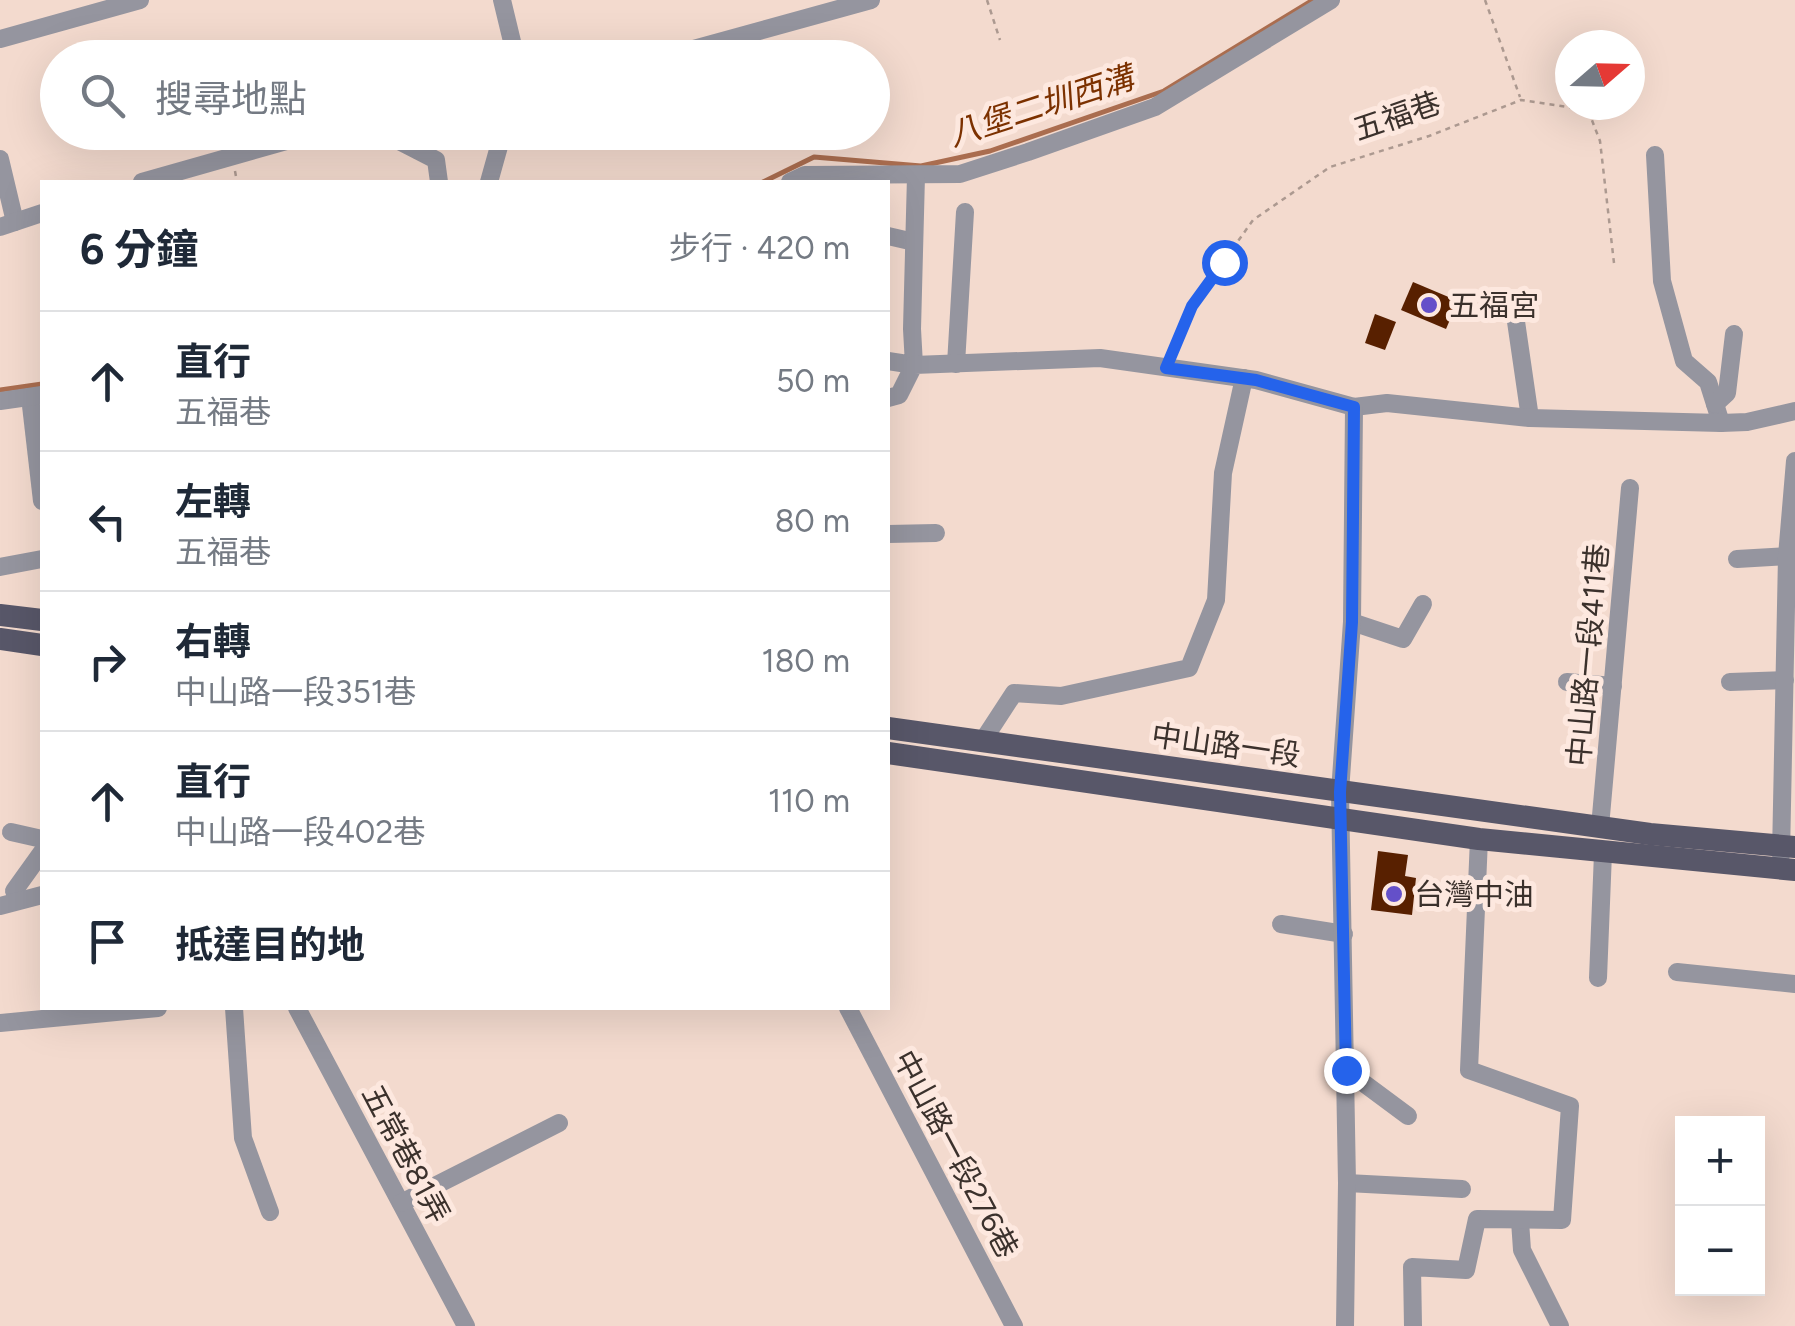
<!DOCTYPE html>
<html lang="zh-TW">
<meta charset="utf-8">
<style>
body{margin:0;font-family:Figtree,"Noto Sans TC",sans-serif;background:#f6f6f7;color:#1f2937}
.controls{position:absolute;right:30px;bottom:30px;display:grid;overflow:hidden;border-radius:0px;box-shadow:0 10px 40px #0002}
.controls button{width:90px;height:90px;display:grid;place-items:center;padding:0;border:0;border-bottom:2px solid #e0e1e3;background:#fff;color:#1f2937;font:50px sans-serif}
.compass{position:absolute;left:1555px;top:30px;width:90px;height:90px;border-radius:50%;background:#fff;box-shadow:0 10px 40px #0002;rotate:70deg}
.stop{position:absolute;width:30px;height:30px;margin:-22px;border:8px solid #2563eb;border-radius:50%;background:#fff}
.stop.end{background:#2563eb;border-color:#fff;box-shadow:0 2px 10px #0008}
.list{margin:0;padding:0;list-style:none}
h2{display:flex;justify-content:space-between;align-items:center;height:130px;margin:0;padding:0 40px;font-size:42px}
h2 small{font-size:32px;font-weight:400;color:#747a83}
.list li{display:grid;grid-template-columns:65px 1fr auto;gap:30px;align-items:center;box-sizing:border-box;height:140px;padding:0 40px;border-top:2px solid #e0e1e3}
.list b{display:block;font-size:38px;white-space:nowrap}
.list p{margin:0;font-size:32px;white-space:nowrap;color:#747a83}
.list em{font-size:32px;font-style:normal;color:#747a83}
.icon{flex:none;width:55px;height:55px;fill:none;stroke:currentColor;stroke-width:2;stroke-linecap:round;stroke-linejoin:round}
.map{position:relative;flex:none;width:1795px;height:1326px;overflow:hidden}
.search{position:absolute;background:#fff;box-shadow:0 10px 40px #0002;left:40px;top:40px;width:850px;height:110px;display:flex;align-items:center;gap:25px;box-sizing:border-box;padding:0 35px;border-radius:55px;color:#747a83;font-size:38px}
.panel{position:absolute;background:#fff;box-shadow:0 10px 40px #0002;left:40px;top:180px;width:850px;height:830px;border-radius:0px}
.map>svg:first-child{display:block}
</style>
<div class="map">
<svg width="1795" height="1326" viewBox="0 0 1795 1326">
<rect width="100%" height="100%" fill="#f3dace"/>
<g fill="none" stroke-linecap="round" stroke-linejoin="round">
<!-- stream -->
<g stroke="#aa6d4f" stroke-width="5">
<path d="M763 182 814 157 921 166 990 151 1164 91 1313 0"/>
<path d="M0 390 42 384"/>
</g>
</g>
<!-- building -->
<g fill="#582000">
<path d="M1413 282 1458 301 1446 329 1401 310Z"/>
<path d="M1375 314 1396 322 1385 350 1365 343Z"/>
<path d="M1378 851 1408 855 1405 876 1416 878 1412 915 1371 910Z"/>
</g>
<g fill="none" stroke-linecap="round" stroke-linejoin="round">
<!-- path -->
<g stroke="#ac9990" stroke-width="2.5" stroke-dasharray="5 5" stroke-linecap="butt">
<path d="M987 0 1000 40"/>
<path d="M1485 0 1520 97"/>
<path d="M235 171 237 182"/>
<path d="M1173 352 1192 306 1253 220 1330 167 1429 136 1521 100 1588 110 1600 141 1614 263"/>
</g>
<!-- minor -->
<g stroke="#95959f" stroke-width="18">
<path d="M502 0 516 58"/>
<path d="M0 39 140 0"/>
<path d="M661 58 871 0"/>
<path d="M390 132 399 141 436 160 439 182"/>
<path d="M1655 155 1662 281 1684 361 1708 382 1721 423"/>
<path d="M0 159 15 222"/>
<path d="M142 182 318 132"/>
<path d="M489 182 503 132"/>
<path d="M790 182 805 175 960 174 1028 152 1155 107 1331 0"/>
<path d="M0 227 42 213"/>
<path d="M888 236 914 242"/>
<path d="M1513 301 1530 418"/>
<path d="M888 361 914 365 912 329 916 176"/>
<path d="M956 364 965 212"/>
<path d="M30 397 42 501"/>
<path d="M888 398 899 395 914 365 1100 358 1256 380 1354 407 1387 403 1530 418 1721 423 1747 422 1795 411"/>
<path d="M0 401 42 395"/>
<path d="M1715 404 1727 393 1734 334"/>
<path d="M888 534 936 533"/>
<path d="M1737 559 1787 556"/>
<path d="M0 567 42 559"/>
<path d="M1352 622 1403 639 1423 604"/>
<path d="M1567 682 1613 686"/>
<path d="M1730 682 1785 680"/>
<path d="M982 742 1014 693 1061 696 1189 668 1216 600 1223 473 1244 378"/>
<path d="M1600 827 1630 488"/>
<path d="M11 832 42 839"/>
<path d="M1781 855 1787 556 1795 461"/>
<path d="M14 891 42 852"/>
<path d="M0 906 42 895"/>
<path d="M1281 924 1344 934"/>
<path d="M1677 972 1795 984"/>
<path d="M1598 978 1603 853"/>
<path d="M234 1008 243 1138 270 1212"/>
<path d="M297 1008 466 1326"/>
<path d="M848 1008 1014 1326"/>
<path d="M0 1023 158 1008"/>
<path d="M1346 1070 1408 1116"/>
<path d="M1347 1183 1462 1189"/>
<path d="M401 1203 559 1123"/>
<path d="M1520 1221 1522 1250 1560 1326"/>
<path d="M1345 1326 1347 1183 1340 792 1352 622 1354 407"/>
<path d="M1413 1326 1412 1267 1466 1270 1477 1219 1562 1220 1570 1106 1469 1070 1479 839"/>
</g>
<!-- major -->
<g stroke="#585769" stroke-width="22">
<path d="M0 615 42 620"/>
<path d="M0 639 42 645"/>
<path d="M888 728 1650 834 1795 847"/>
<path d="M888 753 1479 839 1795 870"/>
</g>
</g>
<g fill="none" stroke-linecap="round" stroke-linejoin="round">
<!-- route -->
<path stroke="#2563eb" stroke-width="12" d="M1224 262 1192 306 1166 368 1256 380 1354 407 1352 622 1340 792 1346 1070"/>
</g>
<!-- markers -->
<g fill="#6450c9" stroke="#fde8df" stroke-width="4">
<circle cx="1429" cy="305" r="10"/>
<circle cx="1394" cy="894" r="10"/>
</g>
<g text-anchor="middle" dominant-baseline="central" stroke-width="10" stroke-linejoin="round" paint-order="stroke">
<!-- street labels -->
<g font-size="30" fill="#3b312c" stroke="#fde8df">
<text transform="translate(1397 116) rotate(-19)">五福巷</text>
<text transform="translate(1588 655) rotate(-85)">中山路一段411巷</text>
<text transform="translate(1226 745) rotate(8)">中山路一段</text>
<text transform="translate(406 1154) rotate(62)">五常巷81弄</text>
<text transform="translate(956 1154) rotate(62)">中山路一段276巷</text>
</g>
<!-- poi labels -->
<g font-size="30" fill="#3b312c" stroke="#fde8df" text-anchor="start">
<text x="1449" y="305">五福宮</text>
<text x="1414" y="894">台灣中油</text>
</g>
<!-- water labels -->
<g font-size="32" font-style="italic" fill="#7c3100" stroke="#fde8df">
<text transform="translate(1041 106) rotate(-18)">八堡二圳西溝</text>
</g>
</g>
</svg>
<div class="controls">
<button>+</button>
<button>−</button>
</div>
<svg class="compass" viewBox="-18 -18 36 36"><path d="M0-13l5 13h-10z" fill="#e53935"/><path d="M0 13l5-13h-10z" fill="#747a83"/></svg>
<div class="stop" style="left:1224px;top:262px"></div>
<div class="stop end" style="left:1346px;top:1070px"></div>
<div class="search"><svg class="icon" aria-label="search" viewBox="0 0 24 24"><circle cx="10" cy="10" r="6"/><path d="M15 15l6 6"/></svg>搜尋地點</div>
<section class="panel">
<h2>6 分鐘<small>步行 · 420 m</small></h2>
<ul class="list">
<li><svg class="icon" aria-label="ahead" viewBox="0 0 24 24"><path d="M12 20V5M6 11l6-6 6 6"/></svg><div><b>直行</b><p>五福巷</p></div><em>50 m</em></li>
<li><svg class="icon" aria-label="left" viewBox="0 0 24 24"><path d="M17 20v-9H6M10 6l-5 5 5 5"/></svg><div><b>左轉</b><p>五福巷</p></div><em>80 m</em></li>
<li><svg class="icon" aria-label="right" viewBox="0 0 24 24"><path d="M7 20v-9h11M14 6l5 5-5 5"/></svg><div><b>右轉</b><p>中山路一段351巷</p></div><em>180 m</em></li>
<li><svg class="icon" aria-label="ahead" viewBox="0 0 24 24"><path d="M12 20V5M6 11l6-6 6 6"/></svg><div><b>直行</b><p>中山路一段402巷</p></div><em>110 m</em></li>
<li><svg class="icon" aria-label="arrive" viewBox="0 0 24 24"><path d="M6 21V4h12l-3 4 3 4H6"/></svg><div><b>抵達目的地</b></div></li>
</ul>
</section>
</div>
